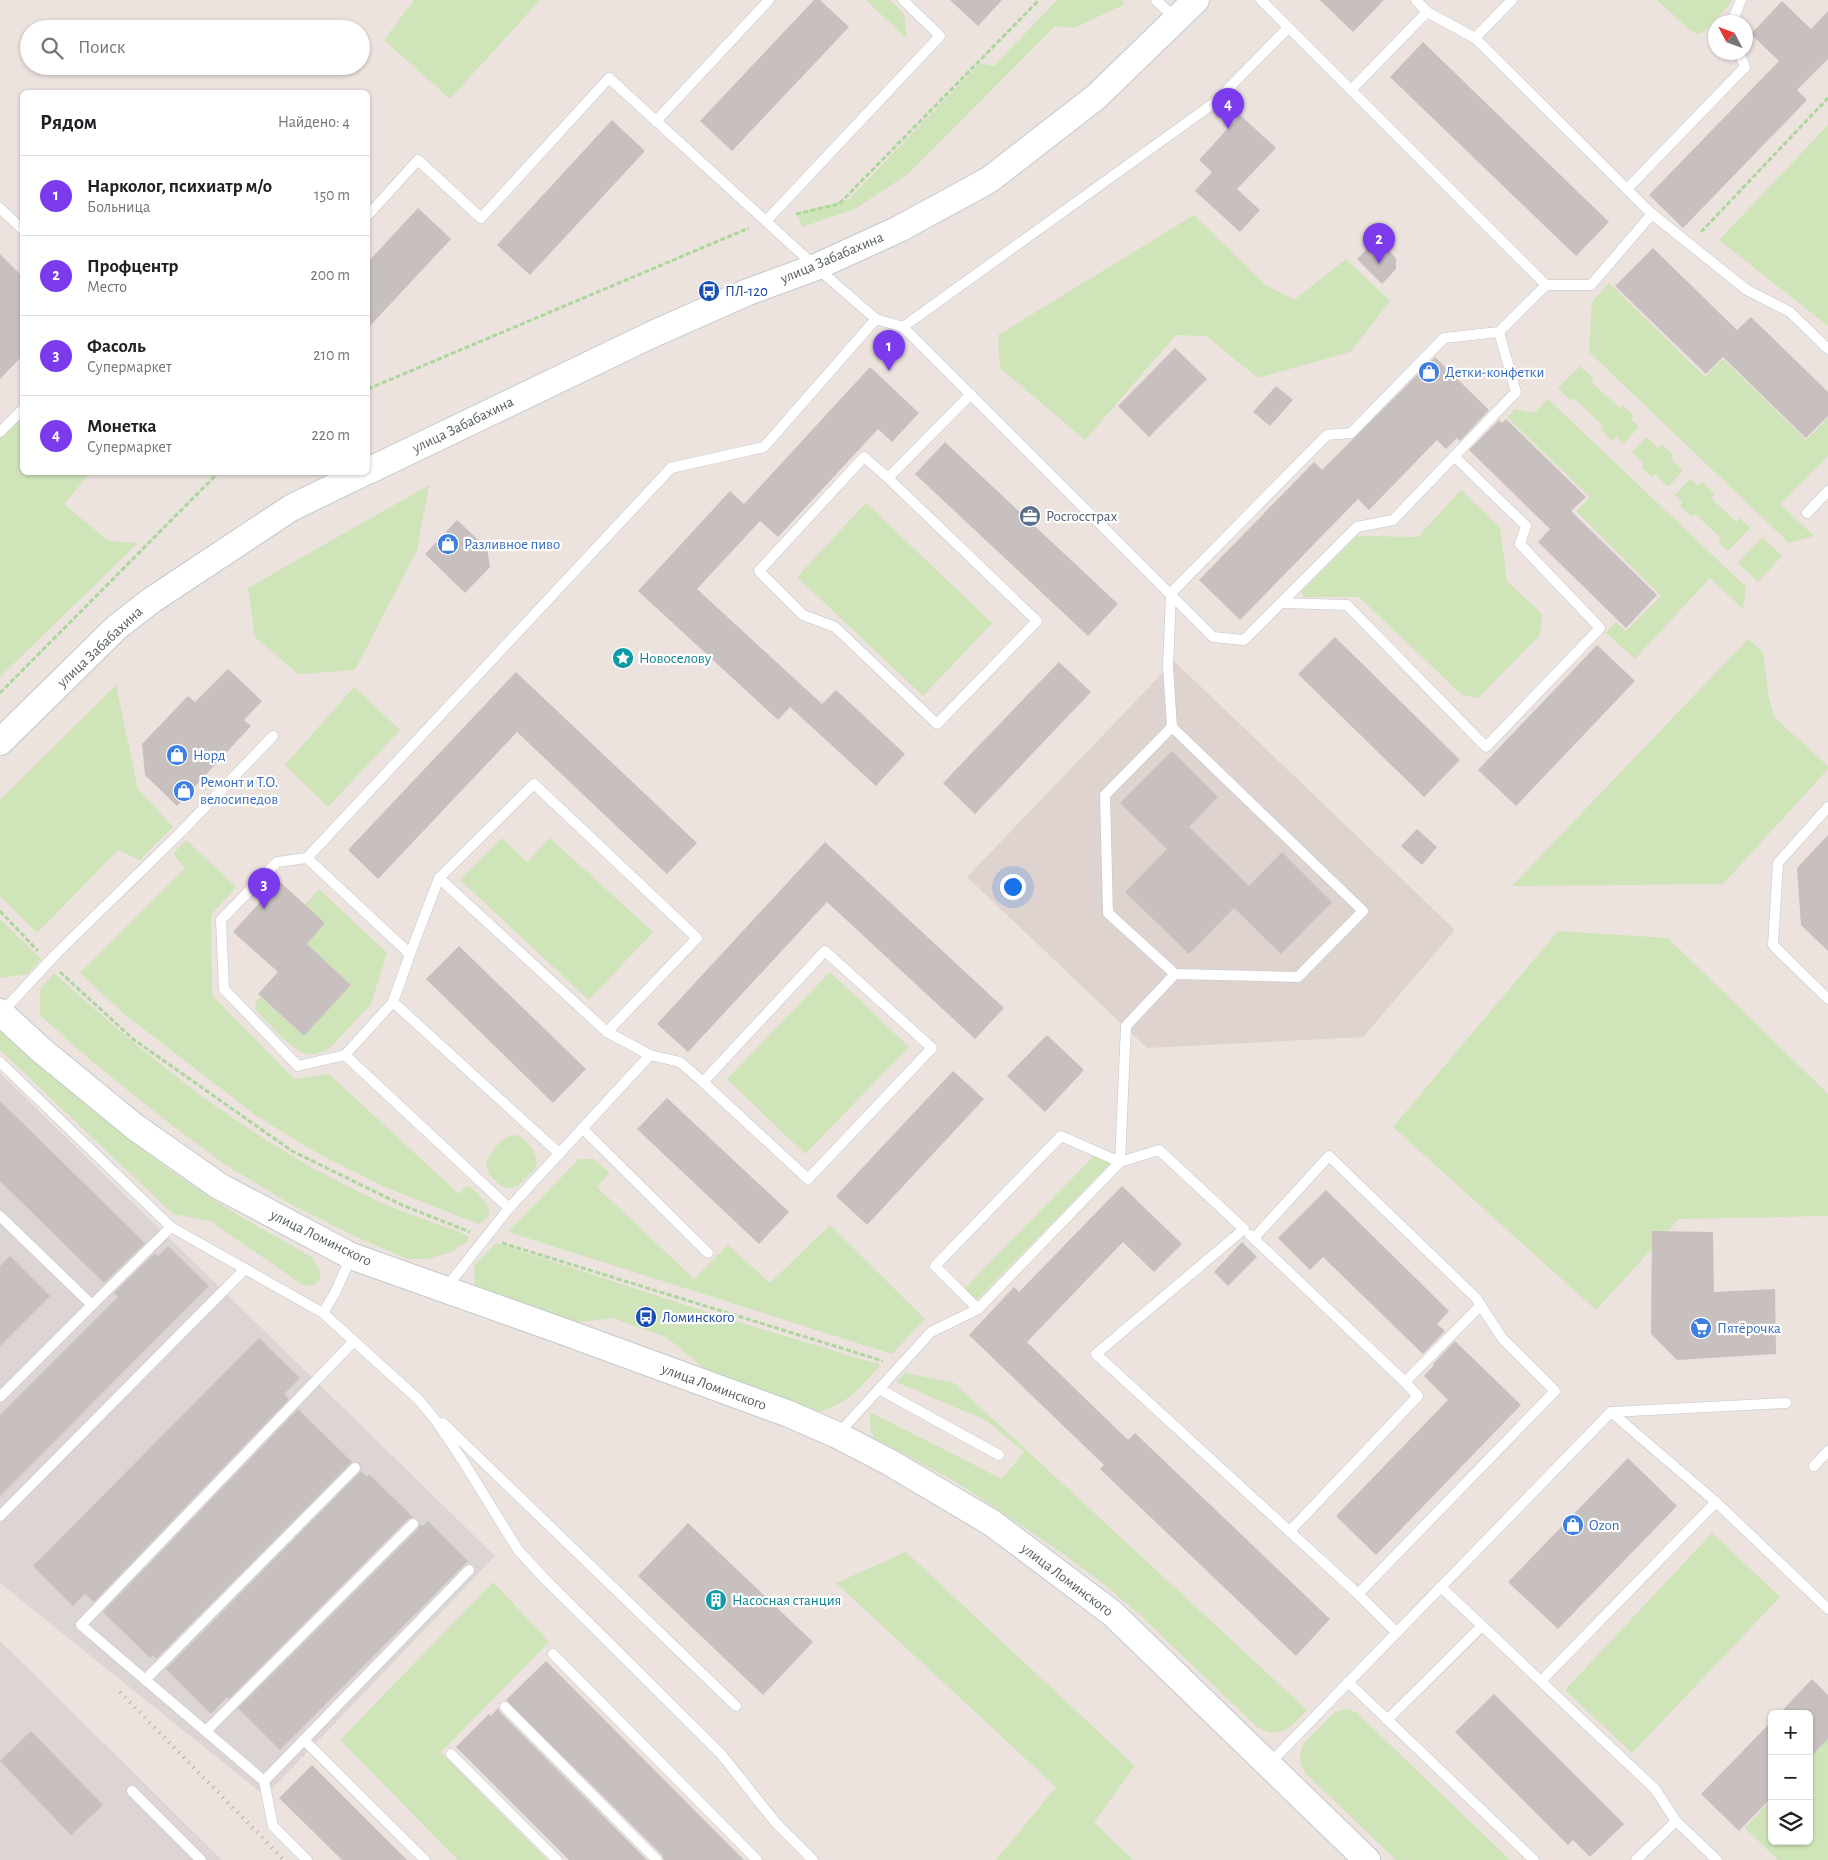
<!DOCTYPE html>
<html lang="ru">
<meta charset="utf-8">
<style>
body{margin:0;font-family:"Alegreya Sans",sans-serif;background:#f2f2f2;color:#202124}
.controls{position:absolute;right:15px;bottom:15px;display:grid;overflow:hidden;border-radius:8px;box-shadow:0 1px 4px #0004}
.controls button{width:45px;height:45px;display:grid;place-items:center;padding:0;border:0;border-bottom:1px solid #e0e0e0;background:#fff;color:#202124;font:25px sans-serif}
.compass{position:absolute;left:1708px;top:15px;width:45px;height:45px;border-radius:50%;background:#fff;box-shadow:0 1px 4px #0004;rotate:311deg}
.you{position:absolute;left:1012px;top:886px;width:18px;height:18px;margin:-12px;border:4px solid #fff;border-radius:50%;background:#1a73e8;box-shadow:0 0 0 8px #1a73e833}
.badge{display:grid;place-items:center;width:32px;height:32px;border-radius:50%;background:#7c3aed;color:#fff;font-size:16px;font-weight:700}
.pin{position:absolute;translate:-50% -41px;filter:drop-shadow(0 1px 2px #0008)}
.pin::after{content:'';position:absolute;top:26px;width:18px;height:15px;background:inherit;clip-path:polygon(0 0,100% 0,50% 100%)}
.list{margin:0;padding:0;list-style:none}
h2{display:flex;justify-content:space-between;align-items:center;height:65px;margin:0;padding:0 20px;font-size:21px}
h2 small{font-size:16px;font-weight:400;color:#757577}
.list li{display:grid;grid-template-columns:32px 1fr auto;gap:15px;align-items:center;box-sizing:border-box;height:80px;padding:0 20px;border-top:1px solid #e0e0e0}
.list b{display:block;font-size:19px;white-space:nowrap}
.list p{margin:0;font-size:16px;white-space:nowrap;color:#757577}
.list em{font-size:16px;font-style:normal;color:#757577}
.icon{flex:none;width:28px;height:28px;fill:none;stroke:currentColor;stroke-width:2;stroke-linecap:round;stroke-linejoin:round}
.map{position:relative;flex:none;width:1828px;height:1860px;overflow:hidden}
.search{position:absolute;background:#fff;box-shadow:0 1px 4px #0004;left:20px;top:20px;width:350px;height:55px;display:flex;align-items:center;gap:12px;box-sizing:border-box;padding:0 18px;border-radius:28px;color:#757577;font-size:19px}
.panel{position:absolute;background:#fff;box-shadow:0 1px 4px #0004;left:20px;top:90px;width:350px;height:385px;border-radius:8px}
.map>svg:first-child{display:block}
</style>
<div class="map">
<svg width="1828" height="1860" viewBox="0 0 1828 1860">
<rect width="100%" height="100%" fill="#ece2de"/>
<!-- industrial -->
<g fill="#dcd5d3">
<path d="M0 1073 495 1556 265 1796 0 1583Z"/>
<path d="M0 1641 222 1860H0Z"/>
</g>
<!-- education -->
<path fill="#ded3cf" d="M1174 661 1455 930 1363 1037 1147 1048 967 877Z"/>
<!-- green -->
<g fill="#cfe5b9">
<path d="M414 0H540L450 99 384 40Z"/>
<path d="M866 0H890L904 14 907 39Z"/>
<path d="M1057 0H1121L1125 4 1074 28 1055 26 908 174 855 209 802 227 797 213 849 199 980 63 994 66Z"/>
<path d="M1657 0H1731L1729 5 1704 32 1698 34 1691 31Z"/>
<path d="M1828 125V326L1719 240Z"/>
<path d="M1194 215 1265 285 1294 300 1346 259 1390 301 1350 352 1258 378 1206 336 1176 335 1085 440 1000 368 998 335Z"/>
<path d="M1609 283 1705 377 1723 359 1806 440 1828 418V456L1780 504 1814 536 1789 543 1589 352 1592 302Z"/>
<path d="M1580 366 1594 379 1591 382 1620 408 1623 406 1634 416 1631 419 1639 427 1623 444 1616 437 1612 441 1600 429 1603 426 1574 398 1571 401 1558 388Z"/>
<path d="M1548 399 1746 587 1743 609 1710 578 1635 659 1606 633 1616 622 1626 631 1661 596 1576 511 1590 497 1507 417 1515 409 1534 413Z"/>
<path d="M22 412V472L90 473 64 504 108 541 138 543 0 677V435Z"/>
<path d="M1647 437 1658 448 1662 445 1673 455 1671 459 1683 471 1668 487 1655 474 1652 477 1641 467 1644 464 1632 452Z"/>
<path d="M1690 479 1699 486 1702 482 1715 494 1711 498 1736 522 1740 518 1750 528 1728 551 1718 542 1721 538 1695 514 1691 516 1680 506 1683 503 1675 495Z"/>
<path d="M429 485 417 550 355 670 298 674 255 637 248 588Z"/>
<path d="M1461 490 1500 528 1507 581 1542 614 1540 635 1478 698 1462 695 1359 597H1304L1301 592 1357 536 1418 537Z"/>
<path d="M866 503 992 623 923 696 797 577Z"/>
<path d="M1762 537 1782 556 1758 582 1738 563Z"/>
<path d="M1748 639 1763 652 1769 698 1774 717 1828 766V769L1723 884 1512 886Z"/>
<path d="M116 685 138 789 173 827 140 860 118 850 37 933 0 896V800Z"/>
<path d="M354 687 400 730 328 807 285 765Z"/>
<path d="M502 838 527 862 550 838 653 932 589 1000 460 880Z"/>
<path d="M186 840 236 887 211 915 212 995 294 1079 329 1074 459 1194 468 1185C478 1194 503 1214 479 1224L382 1186 317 1153 258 1117 123 1013 80 973 185 868 173 854Z"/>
<path d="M319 889 387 953 371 1004 330 1048C323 1052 316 1055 308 1054 292 1052 267 1021 255 1009L256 1002 260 997 304 1036 351 985 307 944 325 923 305 905Z"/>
<path d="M0 919 41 959 28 974 0 978Z"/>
<path d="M1558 931 1668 938 1828 1094V1216L1679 1219 1596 1310 1393 1127Z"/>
<path d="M830 972 909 1047 805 1154 727 1079Z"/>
<path d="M54 973C151 1061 254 1144 374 1199 403 1213 433 1222 462 1233L469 1237 467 1242 449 1253 427 1259H407L352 1235 287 1202 224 1164 165 1120 88 1058 40 1015V989Z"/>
<path d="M0 1027C70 1091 141 1154 222 1205 252 1224 283 1240 313 1258 322 1272 326 1288 303 1285L210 1221 173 1214 0 1050Z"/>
<path d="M514 1135 520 1136 533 1149 537 1162 535 1169 518 1186 506 1188 501 1186 489 1175 486 1161C492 1151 502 1137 514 1135Z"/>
<path d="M1094 1156 1111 1163 976 1301 964 1289Z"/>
<path d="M579 1159H594L609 1173 597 1187 694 1279 728 1245 770 1283 830 1225 925 1319 892 1354 508 1232Z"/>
<path d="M496 1243 722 1317 881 1365C858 1389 849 1404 815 1413L706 1370 666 1337 612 1318 578 1322 475 1286 474 1266Z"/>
<path d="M905 1373 954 1383 1307 1710C1292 1726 1282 1740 1258 1728L1141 1616 1105 1585 1062 1553 956 1482 874 1438 870 1428V1412L1002 1479 1024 1452 987 1421 896 1382Z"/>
<path d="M1712 1533 1780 1597 1632 1753 1565 1690Z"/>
<path d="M906 1552 1135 1766 1094 1822 1133 1860H996L1056 1787 836 1583Z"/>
<path d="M493 1582 549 1642 441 1752 547 1860H458L340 1740Z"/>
<path d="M1347 1709 1356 1712 1510 1860H1396L1306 1774 1301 1764 1300 1755 1303 1744 1335 1712Z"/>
<path d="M1828 1738V1860H1778L1745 1828 1772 1799V1841H1809V1758Z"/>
</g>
<!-- building -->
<g fill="#c8c0be">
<path d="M814 0H820L849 27 732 151 700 121Z"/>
<path d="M950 0H1002L978 26Z"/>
<path d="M1320 0H1384L1353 32Z"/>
<path d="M1782 1 1811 29 1828 11V59L1797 90 1807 100 1683 228 1649 195 1779 61 1751 34Z"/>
<path d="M1423 42 1609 222 1576 256 1390 77Z"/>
<path d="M1240 115 1276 148 1237 189 1260 210 1240 232 1195 191 1212 172 1199 160Z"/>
<path d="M612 120 645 151 530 275 497 245Z"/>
<path d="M418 208 451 239 368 328V262Z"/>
<path d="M1377 239 1396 258V269L1382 284 1357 259Z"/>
<path d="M1653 248 1737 330 1751 317 1828 392V416L1806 438 1723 357 1706 374 1615 286Z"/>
<path d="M0 254 22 276V356L0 379Z"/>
<path d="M1175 348 1207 379 1149 437 1118 406Z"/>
<path d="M1435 357 1489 410 1460 441 1457 438 1446 449 1437 440 1369 510 1358 499 1240 620 1199 580 1314 462 1322 470Z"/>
<path d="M870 367 919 413 892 442 878 429 778 537 760 521 697 589 822 704 836 690 905 754 876 786 790 707 778 720 638 591 730 491 744 504Z"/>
<path d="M1276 386 1293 400 1270 426 1253 412Z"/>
<path d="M1506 419 1586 497 1571 511 1657 595 1626 628 1538 542 1550 529 1469 450 1499 420 1502 423Z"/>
<path d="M945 442 1118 604 1088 636 915 474Z"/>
<path d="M457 520 487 548 490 567 465 593 425 554Z"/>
<path d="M1335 637 1460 760 1424 797 1298 674Z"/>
<path d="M1597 645 1635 681 1516 806 1478 770Z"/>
<path d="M1059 662 1091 692 975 814 943 783Z"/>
<path d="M228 669 262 701 244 720 251 726 177 806 145 775 142 744 188 696 195 702Z"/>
<path d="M516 672 697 843 667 874 517 732 378 879 348 850Z"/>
<path d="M1172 751 1218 797 1189 827 1249 886 1282 852 1332 902 1281 954 1234 908 1189 954 1125 892 1167 849 1120 803Z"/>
<path d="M1417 829 1437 847 1422 865 1401 846Z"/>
<path d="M1828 835V951L1801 925 1797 868Z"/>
<path d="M825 842 1004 1008 975 1039 827 902 688 1052 657 1024Z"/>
<path d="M279 881 325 923 307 944 351 985 304 1036 258 994 278 972 233 932Z"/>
<path d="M459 946 586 1069 553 1103 426 979Z"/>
<path d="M1047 1035 1084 1070 1045 1112 1007 1076Z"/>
<path d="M953 1071 984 1099 867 1225 836 1196Z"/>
<path d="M667 1098 789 1212 759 1244 637 1129Z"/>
<path d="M0 1101 145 1243 104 1283 0 1181Z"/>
<path d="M1122 1186 1182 1244 1154 1272 1123 1242 1027 1342 1128 1440 1135 1433 1330 1619 1296 1656 1100 1469 1104 1465 969 1335 1014 1287 1019 1292Z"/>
<path d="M1326 1190 1449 1311 1437 1324 1445 1331 1423 1354 1323 1257 1310 1270 1278 1238Z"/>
<path d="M1652 1231 1713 1232 1714 1292 1775 1289 1776 1354 1677 1360 1651 1334Z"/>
<path d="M1242 1242 1257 1257 1228 1286 1214 1272Z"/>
<path d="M168 1246 209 1286 0 1496V1415L118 1297 114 1293 155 1253 158 1256Z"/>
<path d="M10 1256 50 1296 0 1346V1266Z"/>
<path d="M259 1338 300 1378 284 1394 289 1399 94 1602 85 1594 73 1606 33 1566Z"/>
<path d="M1455 1341 1521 1405 1376 1555 1336 1516 1448 1400 1424 1376 1434 1365 1433 1364Z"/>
<path d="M298 1409 352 1462 156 1659 153 1655 150 1658 103 1612Z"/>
<path d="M1628 1458 1677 1506 1558 1629 1508 1582Z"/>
<path d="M361 1471 367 1477 369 1474 413 1517 408 1519 229 1699 227 1697 211 1714 166 1669Z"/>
<path d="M428 1521 468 1561 280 1750 238 1708 418 1529 420 1524 422 1526Z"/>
<path d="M688 1523 813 1642 763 1695 638 1576Z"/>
<path d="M546 1661 744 1860H664L662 1855 506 1700Z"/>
<path d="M1812 1679 1828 1695V1739L1809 1758V1714H1779Z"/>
<path d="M1494 1694 1624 1824 1590 1857 1573 1840 1568 1845 1455 1732Z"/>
<path d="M498 1708 500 1712 647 1860H569L456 1747 489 1714 491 1716Z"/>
<path d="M1772 1721V1797L1739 1831 1701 1794Z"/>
<path d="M31 1731 103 1805 71 1835 0 1761Z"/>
<path d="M312 1765 407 1860H342L279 1798Z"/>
</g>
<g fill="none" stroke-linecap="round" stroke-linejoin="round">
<!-- lane casing -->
<g stroke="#c1c7c8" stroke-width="11">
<g id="lane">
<path d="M1156 0 1175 18"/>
<path d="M1416 0 1427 12"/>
<path d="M1732 22 1741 0"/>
<path d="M1475 38 1652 214 1591 285H1546"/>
<path d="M1352 89 1427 12 1475 38 1512 0"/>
<path d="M656 121 769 0"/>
<path d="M1627 189 1745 67 1739 52"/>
<path d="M0 208 22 229"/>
<path d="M1652 214 1747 290 1790 312 1828 349"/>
<path d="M368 215 418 160 481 218 609 78 816 267 876 319 903 327 1213 637 1244 640 1357 527 1393 520 1516 392 1499 332"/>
<path d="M766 221 940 36 903 0"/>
<path d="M903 327 1214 103 1288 28"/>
<path d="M0 432 22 410"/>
<path d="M888 478 1037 621 937 724 835 627 803 615 759 571 864 457 888 478 971 394"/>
<path d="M1807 513 1828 491"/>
<path d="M1282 603 1347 605 1486 747 1600 628 1520 544 1526 526 1454 456"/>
<path d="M1172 727 1105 795 1108 913 1175 974 1298 977 1363 911 1172 727 1168 667 1171 593 1327 435 1351 433 1444 338 1499 332 1546 285 1261 0"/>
<path d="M1828 807 1778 863 1773 945 1828 999"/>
<path d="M307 858 671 468 764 447 876 319"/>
<path d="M439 878 534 784 697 938 607 1032"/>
<path d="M410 954 439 878 607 1032 650 1055"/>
<path d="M2 1012 58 952 180 833 273 736"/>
<path d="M345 1055 393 1002"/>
<path d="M0 1062 171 1227 323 1313 419 1400 437 1422 463 1461 518 1550 544 1578 721 1754 776 1823 813 1860"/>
<path d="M583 1129 708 1253"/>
<path d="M509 1208 345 1055 298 1066 224 989 221 920 277 862 307 858 410 954 393 1002 560 1154"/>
<path d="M0 1216 92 1305 171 1227"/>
<path d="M1250 1235 1405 1382 1418 1396 1290 1531"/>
<path d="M1254 1238 1329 1156 1476 1298 1502 1338 1555 1391 1358 1594"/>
<path d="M445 1289 509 1208 650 1055 680 1062 703 1082 825 951 932 1048 808 1179 703 1082"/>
<path d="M978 1309 935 1266 1061 1136 1120 1162 1126 1026 1175 974"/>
<path d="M323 1313 335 1293 351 1257"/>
<path d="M1405 1382 1481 1305"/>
<path d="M879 1389 999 1455"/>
<path d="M0 1397 92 1305"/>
<path d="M1611 1412 1716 1502 1828 1609"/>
<path d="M443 1423 736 1706"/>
<path d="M838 1434 931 1332 978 1309 1120 1162 1159 1150 1244 1229 1096 1354 1358 1594 1397 1633"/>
<path d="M1814 1466 1828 1451"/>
<path d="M0 1516 245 1269"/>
<path d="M1441 1587 1655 1789 1676 1821 1717 1860"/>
<path d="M553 1654 757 1860"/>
<path d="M145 1680 355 1468"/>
<path d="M1541 1681 1716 1502"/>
<path d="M1348 1682 1534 1860"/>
<path d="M505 1707 657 1860"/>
<path d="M1387 1720 1482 1626"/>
<path d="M206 1731 413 1524"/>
<path d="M304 1740 425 1860"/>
<path d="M451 1754 557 1860"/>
<path d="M1269 1764 1611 1412 1786 1403"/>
<path d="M264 1781 469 1570"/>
<path d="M132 1791 201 1860"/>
<path d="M307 1860 273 1826 264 1781 81 1625 354 1341"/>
<path d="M1636 1860 1676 1821"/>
</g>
</g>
<!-- secondary casing -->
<g stroke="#c1c9ca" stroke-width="28">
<g id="secondary">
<path d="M368 471 653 334 748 292 816 267 899 229 989 180 1096 97 1196 0"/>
<path d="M0 742 117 627 152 600 291 508 365 472"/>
<path d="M0 1012 40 1049 135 1127 219 1186 351 1256 562 1331 789 1414 837 1435 889 1462 992 1523 1113 1614 1367 1860"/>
</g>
</g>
<!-- path -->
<g stroke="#abd79c" stroke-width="3" stroke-dasharray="5 2.5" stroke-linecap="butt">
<path d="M796 214 839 204 1039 0"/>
<path d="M1701 232 1828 98"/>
<path d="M368 389 749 228"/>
<path d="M0 693 219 472"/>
<path d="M0 911 38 951"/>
<path d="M60 972 133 1039 292 1151 402 1205 470 1232"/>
<path d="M502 1243 883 1361"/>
</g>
<!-- lane -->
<use href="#lane" stroke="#fff" stroke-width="10"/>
<!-- secondary -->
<use href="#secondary" stroke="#fff" stroke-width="26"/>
<!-- rail -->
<path stroke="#acaeae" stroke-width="4" stroke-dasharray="1 6" stroke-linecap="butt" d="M120 1692 284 1860"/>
</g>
<!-- icons -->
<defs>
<g id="bus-disc" transform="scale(1.125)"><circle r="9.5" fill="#1a4fb4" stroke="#fff"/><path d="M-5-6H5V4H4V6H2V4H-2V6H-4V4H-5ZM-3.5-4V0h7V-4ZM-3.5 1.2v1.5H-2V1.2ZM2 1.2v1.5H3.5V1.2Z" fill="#fff"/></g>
<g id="shop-disc" transform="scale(1.125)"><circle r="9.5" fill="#3f7fe0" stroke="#fff"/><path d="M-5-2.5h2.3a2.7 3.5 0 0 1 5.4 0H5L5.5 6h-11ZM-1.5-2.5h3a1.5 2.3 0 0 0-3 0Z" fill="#fff"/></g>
<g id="office-disc" transform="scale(1.125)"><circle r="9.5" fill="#5c6f8a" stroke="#fff"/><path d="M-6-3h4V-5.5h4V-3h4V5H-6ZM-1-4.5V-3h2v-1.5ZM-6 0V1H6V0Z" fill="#fff"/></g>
<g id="sight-disc" transform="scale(1.125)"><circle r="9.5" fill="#0f9aa8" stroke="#fff"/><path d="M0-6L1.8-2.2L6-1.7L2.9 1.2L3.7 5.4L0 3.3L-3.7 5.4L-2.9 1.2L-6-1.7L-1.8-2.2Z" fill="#fff"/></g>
<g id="supermarket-disc" transform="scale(1.125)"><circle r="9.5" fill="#3f7fe0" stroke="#fff"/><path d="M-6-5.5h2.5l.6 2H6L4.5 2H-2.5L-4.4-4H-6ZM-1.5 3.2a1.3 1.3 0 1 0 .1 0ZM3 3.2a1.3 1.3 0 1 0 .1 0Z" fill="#fff"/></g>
<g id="building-disc" transform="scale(1.125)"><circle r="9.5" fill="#0f9aa8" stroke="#fff"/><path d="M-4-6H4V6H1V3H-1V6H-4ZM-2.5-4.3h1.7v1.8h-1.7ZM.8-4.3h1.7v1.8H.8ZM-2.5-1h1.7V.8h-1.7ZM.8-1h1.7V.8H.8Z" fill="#fff"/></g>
</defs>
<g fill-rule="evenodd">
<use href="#bus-disc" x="709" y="291"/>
<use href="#shop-disc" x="1429" y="372"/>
<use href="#office-disc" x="1030" y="516"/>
<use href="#shop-disc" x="448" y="544"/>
<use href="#sight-disc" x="623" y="658"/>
<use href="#shop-disc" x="177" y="755"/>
<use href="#shop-disc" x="184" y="791"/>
<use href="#bus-disc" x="646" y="1317"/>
<use href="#supermarket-disc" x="1701" y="1328"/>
<use href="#shop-disc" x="1573" y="1525"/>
<use href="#building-disc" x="716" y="1600"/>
</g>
<g text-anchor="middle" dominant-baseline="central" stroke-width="4.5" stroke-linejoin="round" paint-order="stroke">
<!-- street labels -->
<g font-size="15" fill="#586060" stroke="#fff">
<text transform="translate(832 258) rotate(-23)">улица Забабахина</text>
<text transform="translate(463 425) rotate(-26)">улица Забабахина</text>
<text transform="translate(100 647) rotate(-43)">улица Забабахина</text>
<text transform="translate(321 1238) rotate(26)">улица Ломинского</text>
<text transform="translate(714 1387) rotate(20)">улица Ломинского</text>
<text transform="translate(1067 1580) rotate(37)">улица Ломинского</text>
</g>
<!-- transit labels -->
<g font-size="15" fill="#164399" stroke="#fff" text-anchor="start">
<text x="725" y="291">ПЛ-120</text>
<text x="662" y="1317">Ломинского</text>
</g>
<!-- shop labels -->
<g font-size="15" fill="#366cbe" stroke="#fff" text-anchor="start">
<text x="1445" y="372">Детки-конфетки</text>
<text x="464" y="544">Разливное пиво</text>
<text x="193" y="755">Норд</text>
<text x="200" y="782">Ремонт и Т.О.<tspan x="200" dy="17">велосипедов</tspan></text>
<text x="1717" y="1328">Пятёрочка</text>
<text x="1589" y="1525">Ozon</text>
</g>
<!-- service labels -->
<g font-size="15" fill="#4e5e75" stroke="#fff" text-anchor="start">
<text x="1046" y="516">Росгосстрах</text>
</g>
<!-- culture labels -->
<g font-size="15" fill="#0d838f" stroke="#fff" text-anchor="start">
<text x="639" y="658">Новоселову</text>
<text x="732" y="1600">Насосная станция</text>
</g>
</g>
</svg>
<div class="controls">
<button>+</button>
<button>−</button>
<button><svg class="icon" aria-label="layers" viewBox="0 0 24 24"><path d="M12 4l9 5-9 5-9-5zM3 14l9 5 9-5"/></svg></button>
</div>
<svg class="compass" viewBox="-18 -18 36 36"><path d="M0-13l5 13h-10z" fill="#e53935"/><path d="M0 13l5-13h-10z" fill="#757577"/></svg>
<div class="you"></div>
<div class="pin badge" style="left:889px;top:371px">1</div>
<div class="pin badge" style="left:1379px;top:264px">2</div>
<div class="pin badge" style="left:264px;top:909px">3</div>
<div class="pin badge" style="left:1228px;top:129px">4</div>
<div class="search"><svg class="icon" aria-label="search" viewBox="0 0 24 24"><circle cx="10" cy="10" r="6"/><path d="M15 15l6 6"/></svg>Поиск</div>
<section class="panel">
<h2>Рядом<small>Найдено: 4</small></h2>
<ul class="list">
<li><span class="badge">1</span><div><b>Нарколог, психиатр м/о</b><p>Больница</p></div><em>150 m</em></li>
<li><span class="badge">2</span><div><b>Профцентр</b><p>Место</p></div><em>200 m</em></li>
<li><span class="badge">3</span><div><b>Фасоль</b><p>Супермаркет</p></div><em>210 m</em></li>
<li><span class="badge">4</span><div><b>Монетка</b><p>Супермаркет</p></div><em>220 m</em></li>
</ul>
</section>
</div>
